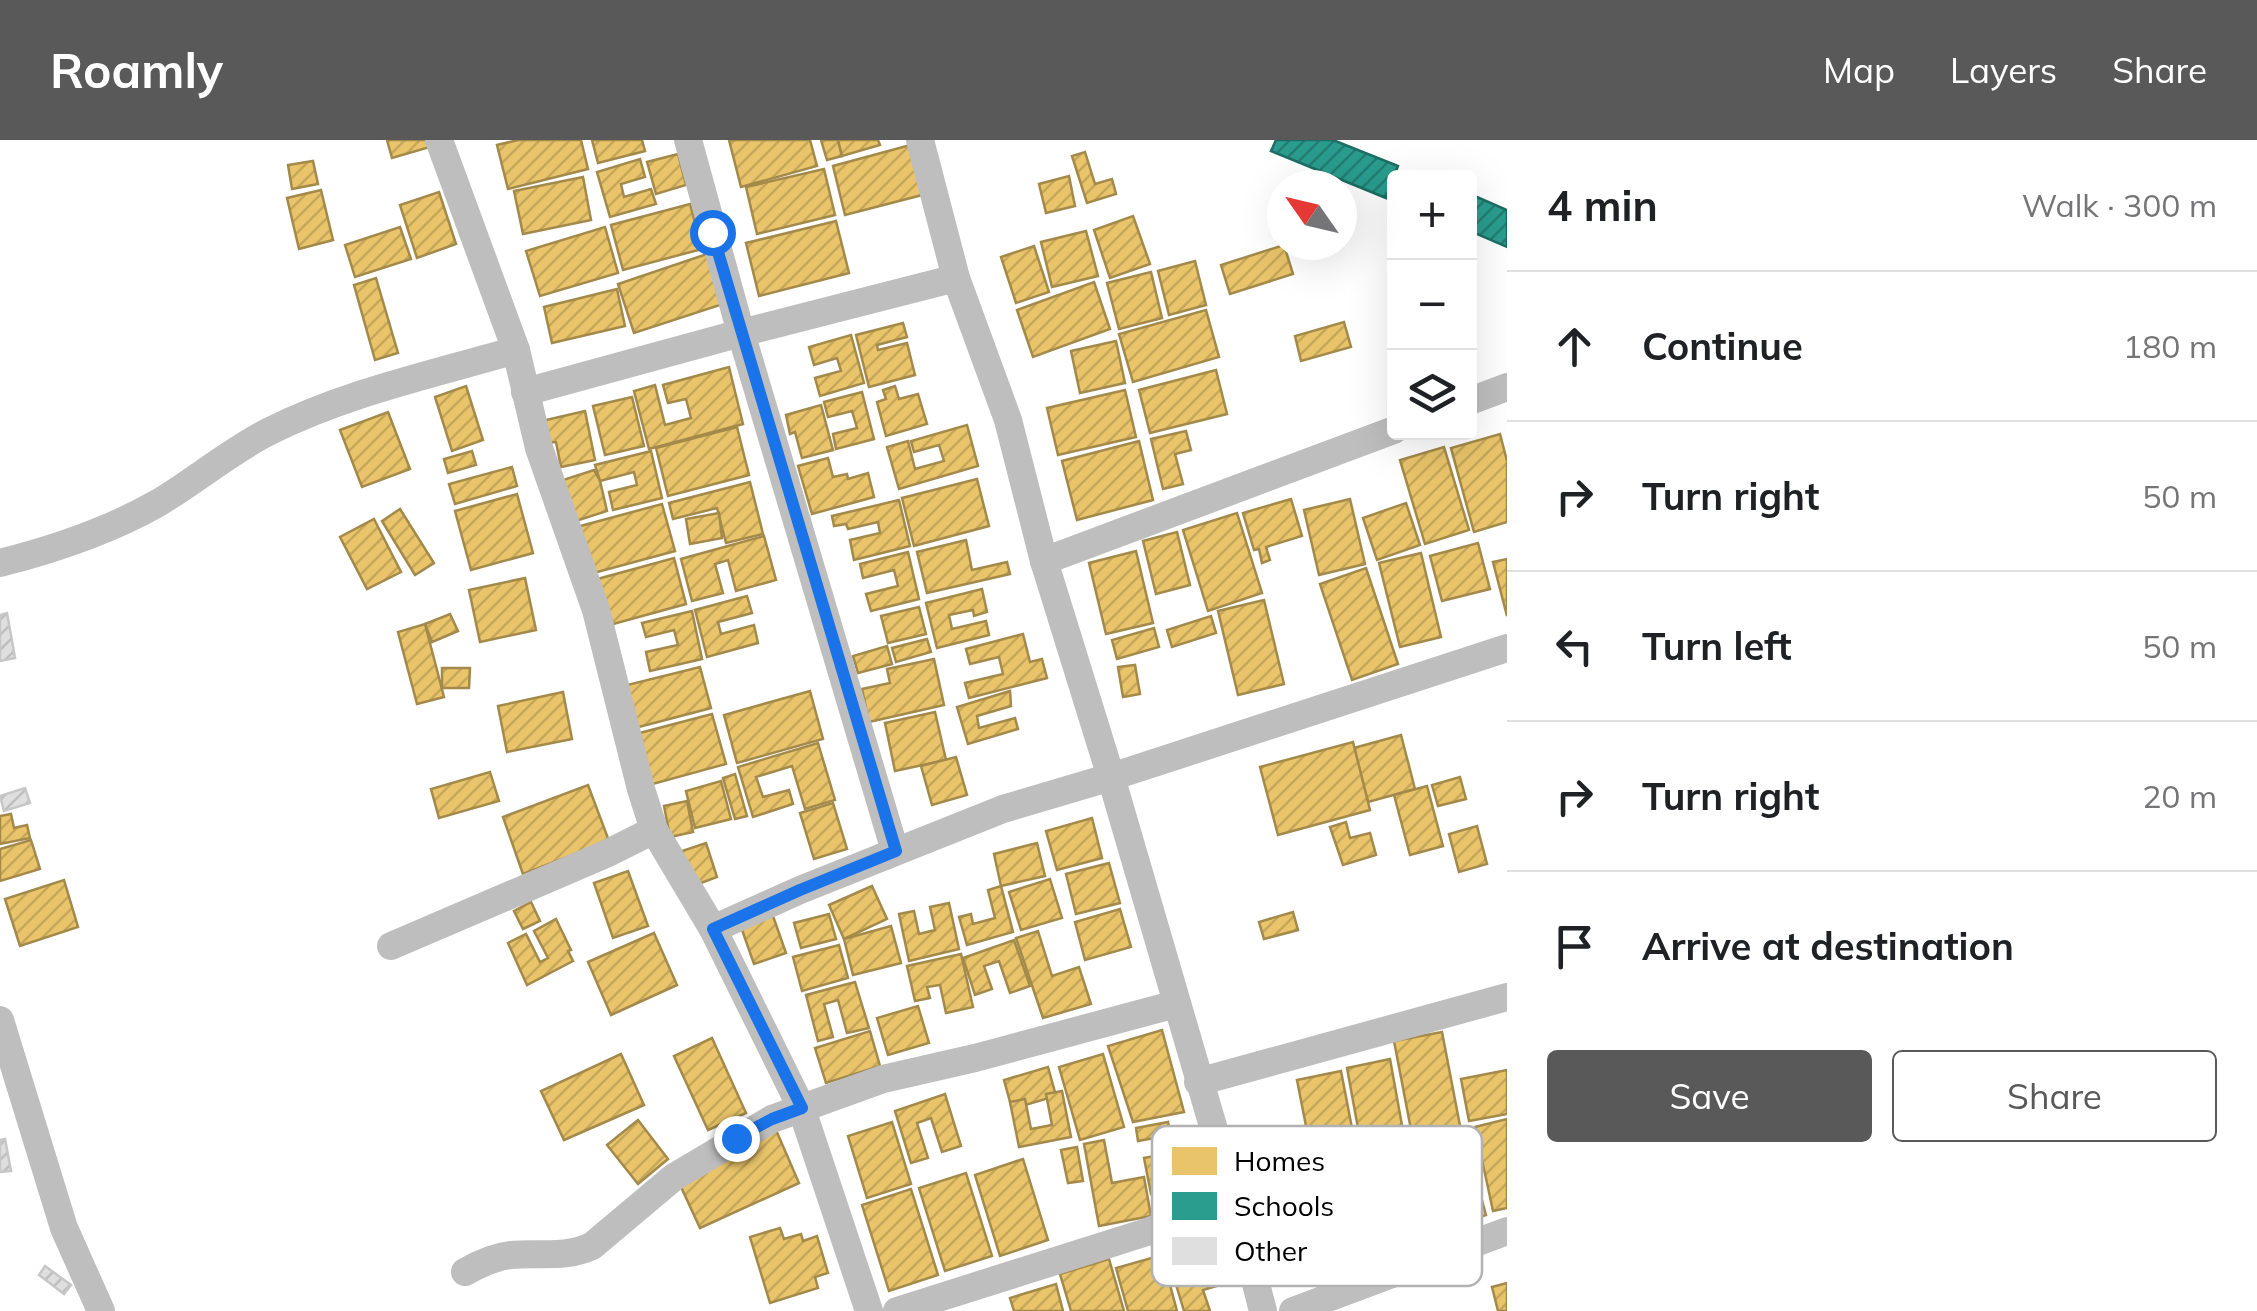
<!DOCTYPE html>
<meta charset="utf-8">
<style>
body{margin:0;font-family:Mulish,sans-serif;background:#f6f6f6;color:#202124}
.controls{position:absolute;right:30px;top:30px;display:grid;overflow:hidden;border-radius:10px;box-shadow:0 10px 40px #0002}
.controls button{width:90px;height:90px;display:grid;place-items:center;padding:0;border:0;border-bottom:2px solid #e0e0e0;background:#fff;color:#202124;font:50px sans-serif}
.compass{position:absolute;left:1267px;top:30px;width:90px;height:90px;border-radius:50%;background:#fff;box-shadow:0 10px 40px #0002;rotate:304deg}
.stop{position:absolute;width:30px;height:30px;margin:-22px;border:8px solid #1a73e8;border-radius:50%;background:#fff}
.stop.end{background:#1a73e8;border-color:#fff;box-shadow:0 2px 10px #0008}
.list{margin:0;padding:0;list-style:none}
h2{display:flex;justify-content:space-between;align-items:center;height:130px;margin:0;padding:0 40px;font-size:42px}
h2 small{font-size:32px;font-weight:400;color:#757577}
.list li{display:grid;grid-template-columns:65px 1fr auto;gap:30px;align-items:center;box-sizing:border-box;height:150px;padding:0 40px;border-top:2px solid #e0e0e0}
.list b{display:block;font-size:38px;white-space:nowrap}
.list em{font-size:32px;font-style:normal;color:#757577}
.actions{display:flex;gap:20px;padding:30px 40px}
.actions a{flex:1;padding:22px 0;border:2px solid #595959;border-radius:10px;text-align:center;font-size:35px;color:#595959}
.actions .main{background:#595959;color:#fff}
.icon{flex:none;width:55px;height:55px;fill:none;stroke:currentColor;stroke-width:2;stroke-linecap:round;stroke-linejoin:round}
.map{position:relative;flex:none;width:1507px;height:1171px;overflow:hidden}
header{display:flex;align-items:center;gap:60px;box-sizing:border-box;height:140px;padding:0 50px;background:#595959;color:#fff}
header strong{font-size:48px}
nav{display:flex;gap:55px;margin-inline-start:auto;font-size:35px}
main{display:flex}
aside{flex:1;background:#fff}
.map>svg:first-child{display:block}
</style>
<header>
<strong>Roamly</strong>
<nav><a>Map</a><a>Layers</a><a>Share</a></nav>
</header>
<main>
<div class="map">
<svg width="1507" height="1171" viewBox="0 0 1507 1171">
<defs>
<pattern id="homes-hatch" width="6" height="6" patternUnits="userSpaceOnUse" patternTransform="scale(2.5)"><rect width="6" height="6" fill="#e9c46a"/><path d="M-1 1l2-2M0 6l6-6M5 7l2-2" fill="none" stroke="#c6a75a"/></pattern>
<pattern id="schools-hatch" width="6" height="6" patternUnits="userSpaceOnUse" patternTransform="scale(2.5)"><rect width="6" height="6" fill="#2a9d8f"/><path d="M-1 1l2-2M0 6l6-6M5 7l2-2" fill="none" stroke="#227e72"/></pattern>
<pattern id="building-hatch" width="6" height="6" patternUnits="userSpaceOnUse" patternTransform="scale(2.5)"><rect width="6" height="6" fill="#dfdfdf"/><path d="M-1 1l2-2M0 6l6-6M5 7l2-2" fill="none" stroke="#bebebe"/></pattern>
</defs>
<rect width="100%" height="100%" fill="#fff"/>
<!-- homes -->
<g fill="url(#homes-hatch)" stroke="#a3894a" stroke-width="2.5">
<path d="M387 0H428L430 7 392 18Z"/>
<path d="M518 0H581L588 29 508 49 497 5Z"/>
<path d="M592 0H642L645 11 598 23Z"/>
<path d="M729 0H810L817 26 741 47Z"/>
<path d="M821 0H838L842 16 827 20Z"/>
<path d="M838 0H878L880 5 842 16Z"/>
<path d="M914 4 926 54 845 75 833 26Z"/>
<path d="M1085 12 1095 44 1112 39 1116 54 1087 63 1072 16Z"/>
<path d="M678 14 686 45 656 54 647 22Z"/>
<path d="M640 19 645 37 621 44 624 57 651 49 656 64 610 77 597 32Z"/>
<path d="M313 21 318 44 292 49 288 25Z"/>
<path d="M824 29 835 75 757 94 746 47Z"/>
<path d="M1069 36 1075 66 1046 73 1039 44Z"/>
<path d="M583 37 591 80 523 94 514 51Z"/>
<path d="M321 50 333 100 299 109 287 58Z"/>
<path d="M439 52 456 104 417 118 400 65Z"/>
<path d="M690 64 702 109 623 130 611 85Z"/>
<path d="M1133 76 1150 124 1110 138 1094 90Z"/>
<path d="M836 81 849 133 759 156 746 103Z"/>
<path d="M400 87 411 119 355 137 345 105Z"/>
<path d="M605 87 618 133 540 156 526 111Z"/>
<path d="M1086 91 1098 136 1052 147 1041 102Z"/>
<path d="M1284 105 1293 134 1230 154 1221 125Z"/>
<path d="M1034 106 1049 152 1016 163 1001 117Z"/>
<path d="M707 114 723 164 634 193 618 144Z"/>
<path d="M1195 121 1206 165 1169 175 1158 131Z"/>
<path d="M1151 132 1162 178 1119 189 1107 143Z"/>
<path d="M376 138 398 213 375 220 354 145Z"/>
<path d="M1094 142 1110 189 1033 217 1017 170Z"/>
<path d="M617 149 625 186 552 203 544 167Z"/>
<path d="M1206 170 1219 217 1133 242 1119 194Z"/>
<path d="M1344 182 1351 207 1301 221 1295 196Z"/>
<path d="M903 183 907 197 877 205 878 210 907 203 915 235 869 247 856 195Z"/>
<path d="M851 195 864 243 820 256 815 238 841 231 837 218 814 225 809 207Z"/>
<path d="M1116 201 1125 243 1080 253 1071 211Z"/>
<path d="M729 227 743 284 649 309 634 251 655 245 665 285 691 278 686 259 668 263 663 245Z"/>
<path d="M1216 230 1227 274 1150 293 1139 250Z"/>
<path d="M466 246 483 300 452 311 435 257Z"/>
<path d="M895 246 899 259 918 254 927 284 886 296 877 262 886 259 883 250Z"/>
<path d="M1125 250 1136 297 1058 315 1047 268Z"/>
<path d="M862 252 874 299 836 309 833 294 857 288 852 271 828 277 824 262Z"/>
<path d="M632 257 644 306 605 315 593 266Z"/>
<path d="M821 265 833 310 802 318 795 292 790 294 786 275Z"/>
<path d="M585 271 595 320 561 327 556 302 547 303 542 281Z"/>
<path d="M388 272 410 329 362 347 340 290Z"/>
<path d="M967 285 978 326 899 349 887 307 908 301 915 329 944 321 939 305 914 312 911 301Z"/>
<path d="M737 287 749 335 668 356 656 308Z"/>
<path d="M1186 291 1191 310 1175 314 1183 344 1163 349 1151 299Z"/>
<path d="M1500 294 1507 321V382L1474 392 1451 308Z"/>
<path d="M1139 301 1153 360 1077 380 1062 321Z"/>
<path d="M1444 307 1469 390 1425 404 1400 320Z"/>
<path d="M472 311 476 325 448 333 444 319Z"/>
<path d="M651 311 662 358 613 370 609 352 637 345 634 332 600 341 595 325Z"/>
<path d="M828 318 833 337 847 334 848 339 868 333 874 357 812 374 798 326Z"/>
<path d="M512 327 517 346 455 364 449 344Z"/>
<path d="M594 330 600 341 607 371 573 382 560 341Z"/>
<path d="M977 339 989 386 914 406 902 358Z"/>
<path d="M750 342 763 394 726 403 717 368 673 379 669 363Z"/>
<path d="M517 354 533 413 471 430 455 371Z"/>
<path d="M1291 359 1302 396 1266 407 1270 420 1262 423 1259 409 1254 410 1243 373Z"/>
<path d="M1350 359 1365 424 1319 435 1304 370Z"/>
<path d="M899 360 910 406 854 420 850 400 880 393 878 382 848 389 846 384 834 386 832 376Z"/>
<path d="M1406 363 1420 405 1377 420 1363 378Z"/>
<path d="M662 364 675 411 590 434 577 387Z"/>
<path d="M400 369 434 423 415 435 382 381Z"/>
<path d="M719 373 722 398 690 404 686 379Z"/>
<path d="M1237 373 1262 453 1208 471 1183 390Z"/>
<path d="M374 379 401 432 367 449 340 397Z"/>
<path d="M1177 392 1190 445 1156 454 1143 401Z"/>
<path d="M764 396 776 440 736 451 728 420 715 424 723 453 692 461 681 419Z"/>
<path d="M966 400 972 430 1007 422 1010 434 927 453 917 412Z"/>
<path d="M1478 403 1490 449 1442 461 1430 416Z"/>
<path d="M1136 411 1153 483 1106 494 1089 423Z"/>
<path d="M908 412 919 459 871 471 866 454 898 446 894 430 863 438 860 424Z"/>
<path d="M1421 413 1441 497 1400 507 1379 423Z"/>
<path d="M674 418 686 464 606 486 594 440Z"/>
<path d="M1507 419V476L1493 422Z"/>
<path d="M1366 428 1398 524 1352 540 1320 444Z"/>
<path d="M525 438 536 490 480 502 469 450Z"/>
<path d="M982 449 987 472 974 476 973 470 949 475 952 489 986 481 989 495 937 508 926 463Z"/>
<path d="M747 456 752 473 718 482 721 494 754 485 758 503 707 517 695 470Z"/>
<path d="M1264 460 1284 544 1238 555 1218 471Z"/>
<path d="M919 467 926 494 888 503 881 476Z"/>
<path d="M692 471 702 519 650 531 646 512 678 505 674 490 646 497 642 483Z"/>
<path d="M450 474 458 491 432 502 425 484Z"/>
<path d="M1211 476 1216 493 1172 507 1167 490Z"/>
<path d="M425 484 444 557 417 564 398 492Z"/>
<path d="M1154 488 1159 507 1117 519 1112 500Z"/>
<path d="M1023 494 1030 522 1042 519 1047 538 969 558 965 543 1003 534 999 517 970 524 966 509Z"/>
<path d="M927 499 931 512 896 522 892 508Z"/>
<path d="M887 506 892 524 858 533 853 516Z"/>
<path d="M934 519 944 565 869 582 862 549 890 543 887 529Z"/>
<path d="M1135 525 1140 554 1123 557 1118 527Z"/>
<path d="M700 527 711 568 635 588 619 547Z"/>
<path d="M442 528H470L469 548H442Z"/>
<path d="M810 551 823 599 737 623 724 575Z"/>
<path d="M1010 551 1011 566 977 576 979 588 1015 578 1018 589 968 604 957 567Z"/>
<path d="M563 552 572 599 507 612 498 566Z"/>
<path d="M935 572 946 620 895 631 885 583Z"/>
<path d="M712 574 726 624 649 645 636 594Z"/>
<path d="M1401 595 1415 649 1368 662 1354 608Z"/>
<path d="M1353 602 1370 670 1278 695 1260 627Z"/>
<path d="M818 603 835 660 805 669 792 626 756 637 763 657 789 650 793 664 753 677 738 627Z"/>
<path d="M956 617 967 655 932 665 921 626Z"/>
<path d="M490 632 499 661 439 678 431 649Z"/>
<path d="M735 634 747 676 735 679 723 638Z"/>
<path d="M1460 637 1466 659 1438 666 1432 645Z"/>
<path d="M721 641 731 679 695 688 686 651Z"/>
<path d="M588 645 609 701 523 734 503 677Z"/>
<path d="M1427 646 1443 706 1410 715 1394 655Z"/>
<path d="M687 661 693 692 670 697 664 666Z"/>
<path d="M833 663 847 709 814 719 800 673Z"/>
<path d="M11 674 14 688 27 685 30 698 0 704V676Z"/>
<path d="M1092 678 1102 718 1057 730 1046 691Z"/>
<path d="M1346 682 1350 698 1370 693 1376 715 1343 725 1330 687Z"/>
<path d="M1477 686 1487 724 1459 732 1449 694Z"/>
<path d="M31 700 40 729 0 741V709Z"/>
<path d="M706 703 717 737 690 747 679 712Z"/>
<path d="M1037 703 1045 736 1001 746 994 714Z"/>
<path d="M1109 723 1120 763 1076 774 1066 734Z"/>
<path d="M628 731 648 786 613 798 594 743Z"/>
<path d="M1050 739 1062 778 1021 790 1009 752Z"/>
<path d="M64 740 78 787 20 806 5 759Z"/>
<path d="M872 746 887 779 844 799 829 765Z"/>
<path d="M1001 746 1013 792 967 805 959 777 971 774 973 784 995 778 988 750Z"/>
<path d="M531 762 540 781 523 789 514 771Z"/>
<path d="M949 763 959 809 909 821 899 774 914 771 919 794 935 790 930 767Z"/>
<path d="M1120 769 1131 807 1085 820 1075 782Z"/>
<path d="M1293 772 1298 790 1264 799 1259 782Z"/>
<path d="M829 774 836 799 801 808 794 783Z"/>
<path d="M773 776 786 813 754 824 741 787Z"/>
<path d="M556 779 571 810 568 811 573 821 527 845 508 803 526 794 540 822 548 818 534 791Z"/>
<path d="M891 786 901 823 853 835 844 799Z"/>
<path d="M1038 791 1052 836 1079 827 1091 864 1043 878 1016 798Z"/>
<path d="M654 793 677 845 611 875 588 822Z"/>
<path d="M1014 800 1030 846 1010 853 999 821 984 826 992 849 975 855 963 818Z"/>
<path d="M839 805 848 838 802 851 793 817Z"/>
<path d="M961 814 973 867 946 873 940 845 927 847 930 858 915 861 907 826Z"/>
<path d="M855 842 869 888 847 893 838 860 824 864 833 897 818 901 806 855Z"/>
<path d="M918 866 929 903 888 915 877 878Z"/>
<path d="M1162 890 1184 972 1133 982 1108 906Z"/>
<path d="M870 891 880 926 826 943 815 908Z"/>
<path d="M1442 892 1461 991 1413 1000 1394 901Z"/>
<path d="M712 898 746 973 708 990 674 916Z"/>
<path d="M621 914 644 965 564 1000 541 951Z"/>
<path d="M1103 914 1124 987 1080 1000 1059 927Z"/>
<path d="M1390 919 1405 1002 1362 1010 1347 928Z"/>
<path d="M1048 927 1056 956 1012 969 1004 940Z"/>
<path d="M1507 930V974L1469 981 1461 939Z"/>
<path d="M1341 931 1357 1014 1313 1022 1297 940Z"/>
<path d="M1062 951 1071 997 1019 1007 1010 962 1025 959 1031 989 1052 985 1046 954Z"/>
<path d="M945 954 961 1006 942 1012 931 978 917 983 928 1018 911 1023 895 971Z"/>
<path d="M1507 979V1068L1493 1071 1475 987Z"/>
<path d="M638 980 668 1019 638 1044 607 1005Z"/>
<path d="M892 982 911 1044 867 1058 848 996Z"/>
<path d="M1168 982 1171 995 1138 1001 1136 988Z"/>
<path d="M776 990 799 1043 700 1088 676 1036Z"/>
<path d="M1464 993 1486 1075 1453 1084 1432 1002Z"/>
<path d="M1104 1000 1112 1043 1144 1037 1151 1076 1099 1086 1084 1004Z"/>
<path d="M1077 1007 1083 1041 1068 1043 1061 1010Z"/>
<path d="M1195 1008 1201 1044 1151 1054 1144 1018Z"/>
<path d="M1023 1019 1048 1100 1000 1116 975 1035Z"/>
<path d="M966 1033 992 1116 945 1131 919 1048Z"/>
<path d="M911 1049 938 1135 889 1151 862 1065Z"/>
<path d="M780 1088 784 1099 801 1094 803 1101 817 1096 828 1133 815 1137 818 1148 770 1163 750 1097Z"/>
<path d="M1214 1104 1227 1143 1203 1150 1210 1171H1184L1168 1118Z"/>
<path d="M1162 1115 1177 1171H1128L1116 1128Z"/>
<path d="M1109 1119 1124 1171H1071L1060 1134Z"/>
<path d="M1507 1143V1171H1498L1492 1147Z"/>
<path d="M1056 1144 1063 1171H1014L1010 1158Z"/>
</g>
<!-- schools -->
<g fill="url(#schools-hatch)" stroke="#1d6e64" stroke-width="2.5">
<path d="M1276 0H1333L1398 26 1386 58 1271 11Z"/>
<path d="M1470 54 1507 70V107L1470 91Z"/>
</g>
<!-- building -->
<g fill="url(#building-hatch)" stroke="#c7c7c7" stroke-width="2.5">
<path d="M7 473 15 518 0 521V475Z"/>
<path d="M25 648 30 663 4 671 0 656Z"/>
<path d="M5 999 11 1031 0 1032V1000Z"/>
<path d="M45 1126 71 1145 64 1154 39 1135Z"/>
</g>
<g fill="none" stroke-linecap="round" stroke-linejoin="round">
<!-- street -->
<g stroke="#bebebe" stroke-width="28">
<path d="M439 0 516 210 539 308 596 470 641 649 654 690 713 789 801 967 869 1171"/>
<path d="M688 0 741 193 895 711"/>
<path d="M920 0 956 138 1008 280 1044 421 1111 637 1234 1058 1263 1171"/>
<path d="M525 252 741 193 956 138"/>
<path d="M1470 261 1507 247"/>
<path d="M1044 421 1394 290"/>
<path d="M0 423C55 409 109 391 158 363 195 341 229 312 268 292 345 253 433 234 516 210"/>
<path d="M713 789 800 750 1003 669 1111 637 1507 508"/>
<path d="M391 806 606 714 654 690"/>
<path d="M0 880 64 1088 101 1171"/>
<path d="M1198 942 1507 857"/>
<path d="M465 1132C479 1124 494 1117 511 1115 539 1112 564 1119 592 1106L674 1037 772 979 883 939 975 918 1176 864"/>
<path d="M897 1171 1147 1092 1234 1058"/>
<path d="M1293 1171 1507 1091"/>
</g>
</g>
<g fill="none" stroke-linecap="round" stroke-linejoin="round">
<!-- route -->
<path stroke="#1a73e8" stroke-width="12" d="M712 92 896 711 800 750 713 789 802 968 772 979 736 998"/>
</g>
<!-- legend -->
<rect x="1152" y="986" width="330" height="160" rx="15" fill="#fff" stroke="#b2b2b2" stroke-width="2.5"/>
<rect x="1172" y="1007" width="45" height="28" fill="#e9c46a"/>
<rect x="1172" y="1052" width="45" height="28" fill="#2a9d8f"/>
<rect x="1172" y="1097" width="45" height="28" fill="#dfdfdf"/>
<g font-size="28" fill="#000">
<text x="1234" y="1031">Homes</text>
<text x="1234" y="1076">Schools</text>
<text x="1234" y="1121">Other</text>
</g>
</svg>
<div class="controls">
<button>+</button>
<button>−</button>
<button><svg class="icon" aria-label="layers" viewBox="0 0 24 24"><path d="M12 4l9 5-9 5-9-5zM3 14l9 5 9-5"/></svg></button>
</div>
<svg class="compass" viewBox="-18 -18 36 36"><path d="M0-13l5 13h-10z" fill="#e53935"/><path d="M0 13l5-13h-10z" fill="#757577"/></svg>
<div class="stop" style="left:712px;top:92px"></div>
<div class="stop end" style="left:736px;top:998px"></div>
</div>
<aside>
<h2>4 min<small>Walk · 300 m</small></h2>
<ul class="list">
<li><svg class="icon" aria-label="ahead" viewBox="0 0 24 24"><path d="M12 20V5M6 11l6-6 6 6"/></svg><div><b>Continue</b></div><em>180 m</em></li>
<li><svg class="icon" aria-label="right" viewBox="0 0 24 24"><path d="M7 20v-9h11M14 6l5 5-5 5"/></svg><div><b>Turn right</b></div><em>50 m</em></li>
<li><svg class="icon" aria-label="left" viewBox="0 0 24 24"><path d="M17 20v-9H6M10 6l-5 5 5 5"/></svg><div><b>Turn left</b></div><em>50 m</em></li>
<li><svg class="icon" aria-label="right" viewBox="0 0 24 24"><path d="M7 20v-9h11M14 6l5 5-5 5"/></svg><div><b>Turn right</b></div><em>20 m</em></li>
<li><svg class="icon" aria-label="arrive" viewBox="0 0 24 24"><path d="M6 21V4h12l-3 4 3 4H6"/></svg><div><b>Arrive at destination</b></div></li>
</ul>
<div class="actions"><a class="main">Save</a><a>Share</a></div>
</aside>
</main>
